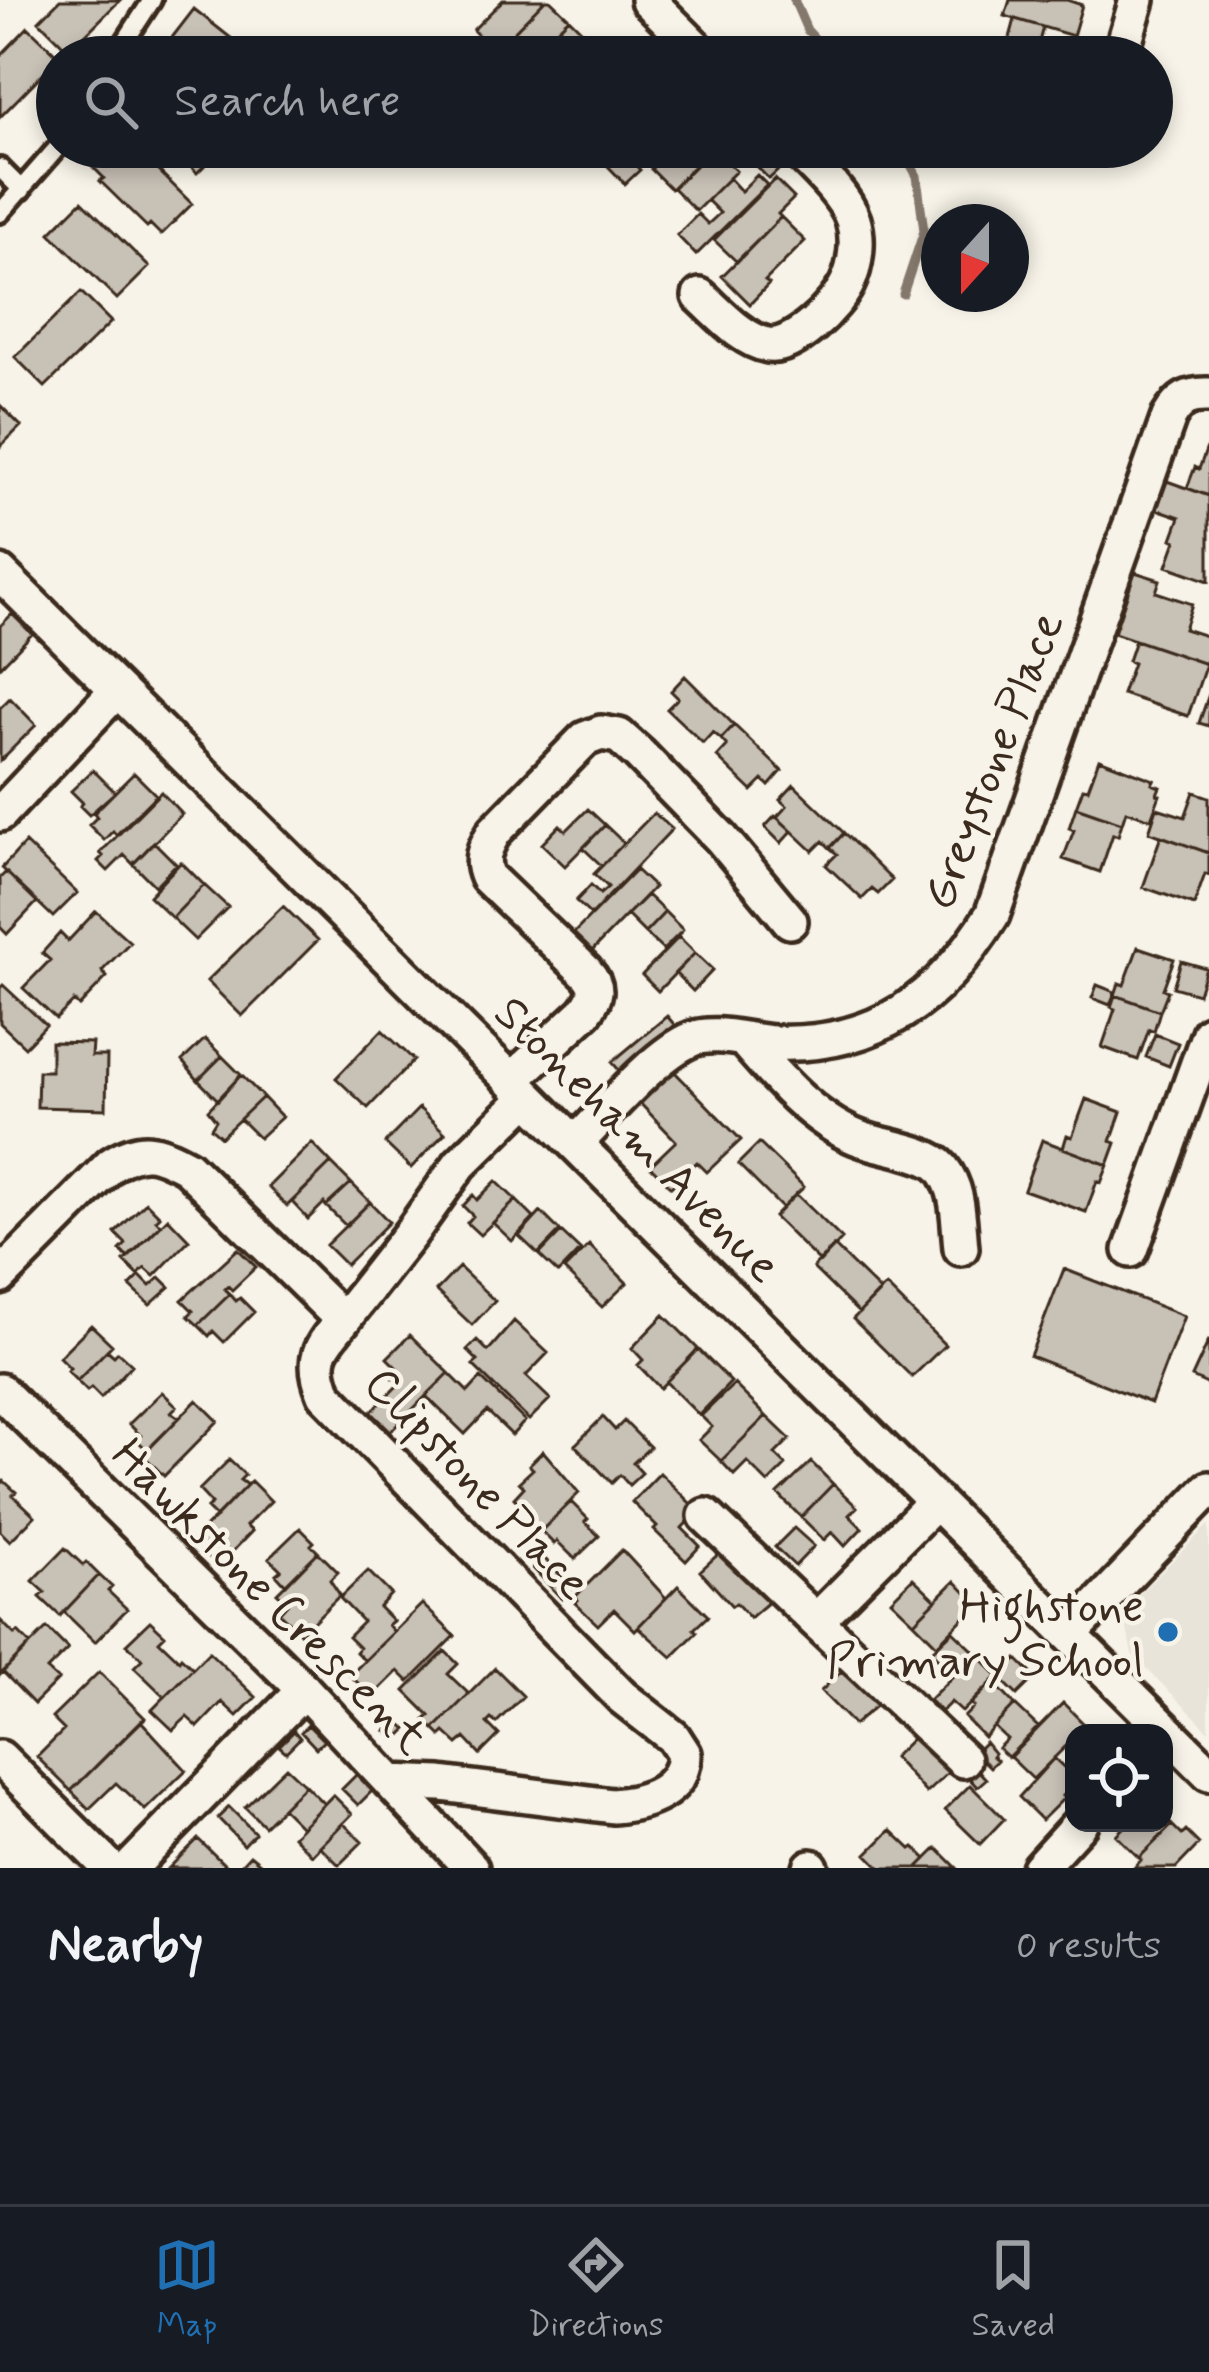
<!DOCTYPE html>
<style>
:root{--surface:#171b24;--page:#242831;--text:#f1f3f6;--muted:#9ea1a6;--line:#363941;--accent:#1f6fb2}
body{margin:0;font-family:Mynerve,sans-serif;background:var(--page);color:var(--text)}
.controls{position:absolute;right:36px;bottom:36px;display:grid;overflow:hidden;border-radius:24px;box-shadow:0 6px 18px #0003}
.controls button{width:108px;height:108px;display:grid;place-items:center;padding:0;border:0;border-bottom:3px solid var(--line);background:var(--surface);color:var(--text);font:60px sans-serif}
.compass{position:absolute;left:921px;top:204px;width:108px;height:108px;border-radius:50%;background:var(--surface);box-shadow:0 6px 18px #0003;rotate:201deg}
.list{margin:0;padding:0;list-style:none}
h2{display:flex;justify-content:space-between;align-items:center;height:156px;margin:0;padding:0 48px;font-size:51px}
h2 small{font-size:39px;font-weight:400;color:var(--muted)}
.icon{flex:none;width:66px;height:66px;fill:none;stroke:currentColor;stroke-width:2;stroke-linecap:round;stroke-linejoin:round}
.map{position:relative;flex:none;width:1209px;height:1868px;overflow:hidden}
.search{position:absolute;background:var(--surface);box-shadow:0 6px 18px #0003;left:36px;right:36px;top:36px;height:132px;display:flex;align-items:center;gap:30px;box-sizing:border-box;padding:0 42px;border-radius:66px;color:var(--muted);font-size:45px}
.sheet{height:336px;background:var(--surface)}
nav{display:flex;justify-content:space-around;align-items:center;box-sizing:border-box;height:168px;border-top:3px solid var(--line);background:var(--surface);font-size:33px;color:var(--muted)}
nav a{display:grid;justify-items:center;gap:6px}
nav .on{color:var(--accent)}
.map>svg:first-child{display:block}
.built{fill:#e9e4d9}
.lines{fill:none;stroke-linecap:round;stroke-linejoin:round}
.stream{stroke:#84786c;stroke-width:9}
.building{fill:#c8c1b6;stroke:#3b2a1e;stroke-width:3}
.service-casing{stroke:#3b2a1e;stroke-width:26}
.minor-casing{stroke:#3b2a1e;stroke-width:42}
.service{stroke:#f7f3e8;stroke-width:16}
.minor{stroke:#f7f3e8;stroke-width:33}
.poi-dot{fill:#1f6fb2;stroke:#f7f3e8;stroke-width:4.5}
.labels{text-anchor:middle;stroke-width:9;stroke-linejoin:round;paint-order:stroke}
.street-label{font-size:48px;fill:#3b2a1e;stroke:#f7f3e8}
.poi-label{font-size:48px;fill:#3b2a1e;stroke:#f7f3e8;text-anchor:end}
</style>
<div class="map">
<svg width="1209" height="1868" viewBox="0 0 1209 1868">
<rect width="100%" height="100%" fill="#f7f3e8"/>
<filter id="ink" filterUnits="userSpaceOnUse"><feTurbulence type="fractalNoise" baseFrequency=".00833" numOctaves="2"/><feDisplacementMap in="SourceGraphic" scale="24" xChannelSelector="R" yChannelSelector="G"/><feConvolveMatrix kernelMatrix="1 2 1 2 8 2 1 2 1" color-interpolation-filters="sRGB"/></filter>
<g filter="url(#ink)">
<path class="built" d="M1209,1524V1731L1132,1654L1123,1610Z"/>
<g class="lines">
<path class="stream" d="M794,0L807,30L832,57
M901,147L917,176L924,231L903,294"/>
</g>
<path class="building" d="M60,0H120L69,51L39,21Z
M503,0H545L494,52L473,30Z
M545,0H550L569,18L530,57H525L507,39Z
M1010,0H1067L1082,5L1073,36L1005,16Z
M194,9L255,57H183L167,44Z
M569,18L595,44L582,57H563L546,40Z
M1015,19L1043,27L1035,57L1007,49Z
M28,27L59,57L0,117V56Z
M636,35L655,55L653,57H629L622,49Z
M114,147H135L192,204L161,235L150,224L147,227L100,181L104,178L93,167Z
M171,147H223L197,173Z
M641,147H666L654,159Z
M666,147H684L698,162L671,189L651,169L657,163L654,159Z
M763,147H768L785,164L769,179L750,160Z
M814,147H842L847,153L831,166Z
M1011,147H1040L1037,157L1011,149Z
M713,148L736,171L696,211L673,188Z
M617,153L628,164L632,161L640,170L625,184L606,164Z
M757,175L767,185L696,255L677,235L698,214L708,224L720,213L707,200L729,178L741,191Z
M775,179L794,198L778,214L781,217L737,262L714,240Z
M82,201L149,267L117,299L50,233Z
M781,217L805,241L765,281L769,284L750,304L722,276Z
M81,292L111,322L45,387L15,357Z
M0,405L21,426L0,447Z
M1209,442V496L1187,488L1195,467L1199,469Z
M1167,481L1209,496V581L1167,566L1176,541L1172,539L1180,517L1157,509Z
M1135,572L1160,580L1156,592L1192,604L1184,629L1209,637L1206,664L1114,633Z
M12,614L32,634L0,667V626Z
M1135,640L1206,664L1188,716L1122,694L1133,663L1128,661Z
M685,676L734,725L721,739L713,732L703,743L667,709L678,698L671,691Z
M1209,694V726L1199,723Z
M10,698L36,725L0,761V708Z
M734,725L782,771L769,786L763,780L752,791L717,757L727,746L721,739Z
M1099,759L1154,780L1152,784L1160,787L1157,794L1160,795L1151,819L1126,811L1122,823L1076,807L1083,788L1088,789Z
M93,770L115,792L89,815L80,806L83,803L71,791Z
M134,773L156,795L116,835L113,831L104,840L89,825L97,817L94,813Z
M794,785L844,833L830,848L823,841L813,851L777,817L787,806L780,800Z
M161,792L182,814L133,864L124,855L108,871L98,861L103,856L100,853Z
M1194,792L1209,797V853L1149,832L1157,808L1185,817Z
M1076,807L1122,823L1118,836L1113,834L1100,872L1063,859L1074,830L1069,828Z
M588,809L605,825L565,866L542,844L560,825L566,831Z
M654,813L672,829L591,915L576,901L591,885L600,894L608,887L594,874Z
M775,816L792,831L781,843L765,827Z
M605,825L624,843L602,866L583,848Z
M844,833L892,880L878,894L872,889L862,899L826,865L837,854L830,848Z
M1161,836L1209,853V875L1205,874L1194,905L1143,887Z
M154,842L176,864L155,886L133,864Z
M25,843L77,893L53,917L2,868Z
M181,862L204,885L172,918L149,896Z
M636,870L654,887L590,953L572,935Z
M6,872L37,902L7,934L0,927V878Z
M204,885L228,907L195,940L172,918Z
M647,895L665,912L645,933L627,915Z
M283,906L318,940L242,1016L207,981Z
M96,911L130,942L102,971L107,977L79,1006L74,1001L56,1019L23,988L50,960L42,953L60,933L68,941Z
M665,912L683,930L663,950L645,933Z
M679,937L695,953L658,991L642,975Z
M1138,947L1174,959L1163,989L1168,991L1160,1011L1115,995L1119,983L1124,985Z
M695,953L713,970L693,991L675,973Z
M1181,961L1206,968L1198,994L1173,987Z
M3,985L46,1025L25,1047L0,1023V988Z
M1097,985L1115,992L1110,1005L1092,998Z
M1115,995L1160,1011L1154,1031L1149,1029L1138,1060L1102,1047L1115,1009L1111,1007Z
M667,1016L678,1029L623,1075L612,1062Z
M382,1030L414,1060L368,1108L336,1078Z
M1155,1034L1178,1043L1169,1066L1146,1057Z
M205,1039L222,1056L198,1080L182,1061Z
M51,1042L92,1043L91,1056H107L106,1109L37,1107L38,1071H51Z
M222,1056L241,1075L218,1100L198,1080Z
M669,1066L741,1140L707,1172L697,1162L671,1187L650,1166L676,1141L636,1099Z
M241,1075L263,1097L221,1137L211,1128L216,1120L208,1110Z
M263,1097L282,1117L259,1138L240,1119Z
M1086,1099L1121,1112L1111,1141L1116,1143L1108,1165L1063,1148L1067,1135L1072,1137Z
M419,1108L445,1133L411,1168L385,1143Z
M1042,1140L1108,1165L1101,1183L1097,1181L1086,1212L1024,1190Z
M312,1143L331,1163L287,1206L268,1187Z
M759,1143L804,1187L782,1208L738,1164Z
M331,1163L351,1183L326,1206L324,1203L308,1219L292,1202Z
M496,1181L516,1200L480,1235L467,1223L473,1216L463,1206L473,1195L477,1200Z
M351,1183L370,1202L346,1226L326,1206Z
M796,1194L842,1239L820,1262L774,1217Z
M516,1200L534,1218L512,1241L493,1223Z
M146,1202L160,1216L156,1220L161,1225L128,1258L120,1250L126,1244L115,1233Z
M370,1202L389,1222L346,1265L326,1245Z
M541,1212L560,1231L538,1254L519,1236Z
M168,1218L189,1240L154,1276L145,1268L138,1275L124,1261Z
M561,1232L580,1250L558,1273L539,1255Z
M589,1245L627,1283L602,1307L564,1270Z
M834,1246L880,1291L859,1313L813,1268Z
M238,1249L256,1267L232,1290L228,1286L225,1289L230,1294L198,1325L188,1316L193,1311L182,1300Z
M459,1267L495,1301L472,1325L436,1291Z
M1064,1269L1184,1316L1151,1403L1030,1356Z
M140,1276L150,1286L160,1277L170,1287L150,1305L130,1286Z
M886,1286L945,1345L912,1377L853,1319Z
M230,1294L236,1301L240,1298L254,1312L224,1342L213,1331L209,1336L198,1325Z
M664,1315L698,1349L660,1388L638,1365L643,1360L632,1348Z
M514,1321L548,1353L526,1376L550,1399L529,1420L473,1365L478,1361L467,1350L477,1340L488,1351Z
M91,1325L112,1345L77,1381L67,1371L70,1368L59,1357Z
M410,1335L449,1373L391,1431L371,1412L399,1384L389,1374L396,1367L387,1358Z
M1209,1340V1385L1192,1377Z
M698,1349L731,1382L699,1415L666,1382Z
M107,1350L114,1356L118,1352L132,1365L101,1398L91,1388L87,1391L77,1381Z
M449,1373L468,1392L481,1378L525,1421L512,1435L487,1411L465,1434L426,1396Z
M734,1384L766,1416L721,1461L699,1440L712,1427L701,1416Z
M162,1392L177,1406L171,1412L179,1418L147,1450L137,1440L141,1436L129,1424Z
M197,1400L218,1421L164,1476L143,1455Z
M766,1416L790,1439L775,1454L786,1465L768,1483L747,1462L734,1475L721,1461Z
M603,1417L615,1430L624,1421L650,1447L633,1463L642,1473L629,1485L620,1475L612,1483L575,1445Z
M543,1451L579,1493L541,1531L530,1520L533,1517L514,1498L524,1487L519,1482L533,1469L529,1465Z
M229,1460L245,1475L240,1480L247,1485L216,1517L207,1508L212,1504L199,1490Z
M811,1462L833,1484L801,1517L778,1494Z
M660,1473L698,1511L682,1528L700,1546L686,1561L654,1530L657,1527L632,1502Z
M4,1481L16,1492L13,1495L35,1516L10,1541L0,1531V1485Z
M251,1481L271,1501L246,1526L252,1531L231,1553L227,1549L214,1562L192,1541Z
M833,1484L857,1507L849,1515L862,1528L845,1546L832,1532L824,1540L801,1517Z
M571,1502L588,1519L585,1522L599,1536L575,1559L557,1541L554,1544L541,1531Z
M300,1528L314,1542L311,1545L318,1552L286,1585L276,1574L281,1570L269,1558Z
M794,1528L814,1546L795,1566L775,1547Z
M65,1548L83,1565L86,1562L99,1575L60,1616L40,1597L45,1592L33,1581Z
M725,1548L770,1601L750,1618L736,1603L732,1606L700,1571Z
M622,1550L666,1598L635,1630L614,1609L598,1625L575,1603L578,1600L575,1597Z
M318,1552L338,1572L330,1580L340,1595L301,1634L279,1613L288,1603L277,1593Z
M544,1558L573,1588L562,1599L533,1568Z
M368,1571L391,1594L379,1607L393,1621L388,1625L394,1632L365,1661L356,1652L359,1648L348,1637L363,1622L340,1598Z
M99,1575L112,1587L108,1591L127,1609L95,1642L64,1612Z
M913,1578L936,1600L914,1622L891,1600Z
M955,1581L977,1604L937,1645L914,1622Z
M678,1586L708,1616L694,1629L697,1632L672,1657L638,1627Z
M422,1604L455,1636L409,1682L398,1671L372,1697L350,1675Z
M0,1620L15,1635L18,1632L30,1644L0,1675Z
M150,1621L165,1635L159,1641L179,1660L181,1657L193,1668L165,1697L134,1667L142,1659L126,1644Z
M47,1628L68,1649L47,1670L58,1680L34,1704L3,1672Z
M953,1631L976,1653L954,1675L931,1652Z
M445,1651L458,1664L448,1674L469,1694L434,1729L425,1720L430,1716L405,1691Z
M209,1652L256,1697L237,1716L222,1702L198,1727L187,1717L173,1730L152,1710Z
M976,1653L998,1676L962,1712L951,1702L941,1712L929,1700Z
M1017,1659L1035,1677L1017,1695L999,1677Z
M846,1667L879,1703L854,1725L821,1691Z
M495,1668L523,1696L496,1723L491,1719L487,1723L499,1735L480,1754L465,1738L458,1744L445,1732L441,1736L434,1729Z
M99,1672L145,1718L71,1791L37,1757L64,1730L52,1718Z
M993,1682L1015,1705L984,1737L964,1717L974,1707L971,1704Z
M1063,1703L1086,1726L1079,1733H1074V1738L1033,1779L1010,1757Z
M1015,1705L1038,1727L1008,1757L998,1748L1007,1739L994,1727Z
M397,1720L407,1729L396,1740L386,1731Z
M141,1721L186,1770L145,1810L116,1783L89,1809L71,1791Z
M308,1725L324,1741L316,1748L301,1732Z
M294,1731L300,1738L286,1752L279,1746Z
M918,1733L952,1769L926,1793L893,1757Z
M985,1742L994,1753L992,1756L997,1760L990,1767L975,1752Z
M1054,1758L1074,1777V1783L1062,1796L1064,1798L1042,1820L1019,1797Z
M286,1767L305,1785L264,1826L245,1807Z
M363,1768L379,1784L358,1805L342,1789Z
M977,1769L986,1779L977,1787L968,1777Z
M305,1785L324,1804L301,1827L282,1808Z
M970,1785L1004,1819L980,1844L945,1810Z
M333,1795L352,1814L312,1855L293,1836Z
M229,1807L255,1833L244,1845L218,1818Z
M1164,1817L1172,1825L1139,1858L1116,1835L1128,1823H1164Z
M343,1823L362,1842L339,1865L320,1846Z
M1172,1825L1182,1835L1186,1831L1199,1844L1176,1868H1134L1141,1860L1139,1858Z
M891,1830L911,1849L914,1847L926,1859L917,1868H881L867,1854Z
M198,1839L228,1868H169Z
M937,1848L957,1868H917Z
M250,1855L260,1863L255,1868H238Z"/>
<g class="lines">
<defs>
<path id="service" d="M115,57L152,0
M0,168L22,190
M0,213L58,147"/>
<path id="minor" d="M648,0L705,57
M1120,57L1137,0
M700,296C719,313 742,340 768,345C794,349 836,306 847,284C856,266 859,239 853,220C845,195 813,166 794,147
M0,573L1209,1773
M0,814L117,690
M745,1041C776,1077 812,1119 856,1137C880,1147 928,1151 942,1168C960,1190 958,1221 961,1248
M512,1080L585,1012C596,997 600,987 586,972L487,877C479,859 485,847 495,831L585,739L601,733L619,736L639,754L721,838L790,921
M576,1143C605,1114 656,1053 692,1039C717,1030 749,1042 775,1043C876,1047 940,999 992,915L1169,417C1179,400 1188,394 1209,395
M1131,1250L1209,1033
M0,1277L111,1165C141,1145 156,1150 187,1167L343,1320L411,1233L460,1164L528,1097
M343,1320C320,1347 310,1359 325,1394L622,1697L673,1737L684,1754C683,1792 646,1803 613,1806L441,1784L390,1782
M0,1391L304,1690L471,1868
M936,1501L816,1621L963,1760
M706,1516L816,1621
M1070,1634L1209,1489
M0,1758L110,1868
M811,1867V1868
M130,1868L304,1690
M1039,1868L1080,1823"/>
</defs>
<use href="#service" class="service-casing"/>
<use href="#minor" class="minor-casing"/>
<use href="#service" class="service"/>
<use href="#minor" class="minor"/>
</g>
</g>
<circle class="poi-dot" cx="1168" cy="1632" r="12"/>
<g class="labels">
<g class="street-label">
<text transform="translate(991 760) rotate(-69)" y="17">Greystone Place</text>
<text transform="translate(639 1138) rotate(45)" y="17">Stoneham Avenue</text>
<text transform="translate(479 1482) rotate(46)" y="17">Clipstone Place</text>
<text transform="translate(271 1595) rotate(45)" y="17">Hawkstone Crescent</text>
</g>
<g class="poi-label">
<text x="1144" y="1621">Highstone<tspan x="1144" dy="55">Primary School</tspan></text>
</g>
</g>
</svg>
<div class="controls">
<button><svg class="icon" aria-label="locate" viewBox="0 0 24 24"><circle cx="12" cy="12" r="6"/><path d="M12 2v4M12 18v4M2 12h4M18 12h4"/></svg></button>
</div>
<svg class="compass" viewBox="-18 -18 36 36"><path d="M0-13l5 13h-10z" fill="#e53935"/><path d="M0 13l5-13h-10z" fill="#9ea1a6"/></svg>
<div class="search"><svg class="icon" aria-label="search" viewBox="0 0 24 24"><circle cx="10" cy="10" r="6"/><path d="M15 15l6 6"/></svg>Search here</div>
</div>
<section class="sheet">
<h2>Nearby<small>0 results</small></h2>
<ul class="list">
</ul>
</section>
<nav>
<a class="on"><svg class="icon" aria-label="map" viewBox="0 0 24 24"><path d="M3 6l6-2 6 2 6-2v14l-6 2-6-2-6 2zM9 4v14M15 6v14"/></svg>Map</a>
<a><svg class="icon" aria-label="directions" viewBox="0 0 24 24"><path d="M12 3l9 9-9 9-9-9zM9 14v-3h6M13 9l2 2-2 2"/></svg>Directions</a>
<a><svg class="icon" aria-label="saved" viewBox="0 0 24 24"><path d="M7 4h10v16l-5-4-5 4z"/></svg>Saved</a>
</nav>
